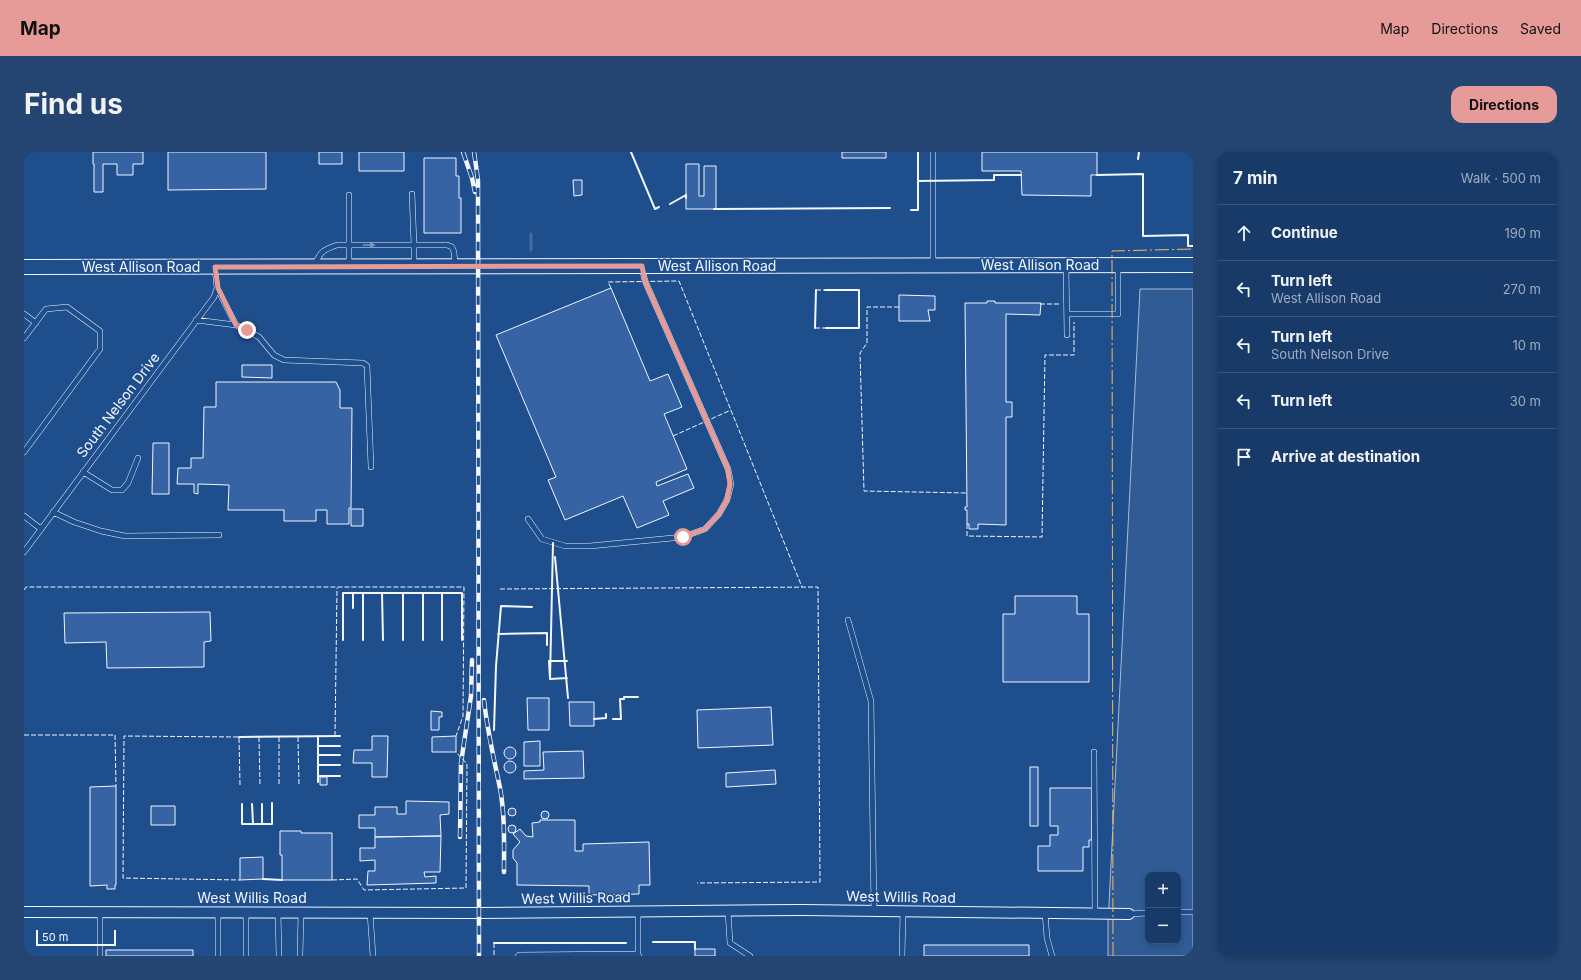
<!DOCTYPE html>
<meta charset="utf-8">
<style>
:root{--surface:#173a69;--page:#244571;--text:#f1f3f6;--muted:#9eadc0;--line:#36547d;--accent:#e69b98}
body{margin:0;font-family:Inter,sans-serif;background:var(--page);color:var(--text)}
.controls{position:absolute;right:12px;bottom:12px;display:grid;overflow:hidden;border-radius:8px;box-shadow:0 2px 6px #0003}
.controls button{width:36px;height:36px;display:grid;place-items:center;padding:0;border:0;border-bottom:1px solid var(--line);background:var(--surface);color:var(--text);font:20px sans-serif}
.scale{position:absolute;left:12px;bottom:10px;width:80px;box-sizing:border-box;padding-left:4px;border:2px solid #f2f6ff;border-top:0;font-size:11px;line-height:14px;white-space:nowrap;color:#f2f6ff;-webkit-text-stroke:3px #1f4e8c;paint-order:stroke}
.stop{position:absolute;width:12px;height:12px;margin:-9px;border:3px solid #e69b98;border-radius:50%;background:#fff}
.stop.end{background:#e69b98;border-color:#fff;box-shadow:0 1px 4px #0008}
.list{margin:0;padding:0;list-style:none}
h2{display:flex;justify-content:space-between;align-items:center;height:52px;margin:0;padding:0 16px;font-size:17px}
h2 small{font-size:13px;font-weight:400;color:var(--muted)}
.list li{display:grid;grid-template-columns:26px 1fr auto;gap:12px;align-items:center;box-sizing:border-box;height:56px;padding:0 16px;border-top:1px solid var(--line)}
.list b{display:block;font-size:15px;white-space:nowrap}
.list p{margin:0;font-size:13px;white-space:nowrap;color:var(--muted)}
.list em{font-size:13px;font-style:normal;color:var(--muted)}
.icon{flex:none;width:22px;height:22px;fill:none;stroke:currentColor;stroke-width:2;stroke-linecap:round;stroke-linejoin:round}
.map{position:relative;flex:none;width:1169px;height:804px;overflow:hidden;border-radius:12px}
header{display:flex;align-items:center;gap:24px;box-sizing:border-box;height:56px;padding:0 20px;background:var(--accent);color:#111}
header strong{font-size:19px}
nav{display:flex;gap:22px;margin-inline-start:auto;font-size:14px}
.intro{display:flex;align-items:center;justify-content:space-between;box-sizing:border-box;height:96px;padding:0 24px}
h1{margin:0;font-size:28px}
.button{padding:10px 18px;border-radius:12px;background:var(--accent);color:#111;font-size:14px;font-weight:700}
main{display:flex;gap:24px;padding:0 24px}
aside{flex:1;background:var(--surface);border-radius:12px;box-shadow:0 2px 6px #0003}
.map>svg:first-child{display:block}
.built{fill:#305b95;stroke:#a8bbd7;fill-rule:evenodd}
.lines{fill:none;stroke-linecap:round;stroke-linejoin:round}
.stream{stroke:#446ba0;stroke-width:3}
.building{fill:#3563a3;stroke:#f2f6ff}
.lane-casing{stroke:#f2f6ff;stroke-width:6}
.street-casing{stroke:#f2f6ff;stroke-width:12}
.secondary-casing{stroke:#f2f6ff;stroke-width:16}
.lane{stroke:#1f4e8c;stroke-width:5}
.street{stroke:#1f4e8c;stroke-width:10}
.secondary{stroke:#1f4e8c;stroke-width:14}
.rail-casing{stroke:#f2f6ff;stroke-width:4.5}
.rail{stroke:#1f4e8c;stroke-width:3;stroke-dasharray:9;stroke-linecap:butt}
.fence{stroke:#f2f6ff;stroke-width:1;stroke-dasharray:5 2;stroke-linecap:butt}
.wall{stroke:#f2f6ff;stroke-width:2}
.power{stroke:#ffb74d;stroke-width:1;stroke-dasharray:14 3 2 3;stroke-linecap:butt}
.oneway{fill:#7e9ac0}
.route{stroke:#e69b98;stroke-width:5}
.labels{text-anchor:middle;stroke-width:3;stroke-linejoin:round;paint-order:stroke}
.street-label{font-size:14px;fill:#f2f6ff;stroke:#1f4e8c}
</style>
<header>
<strong>Map</strong>
<nav><a>Map</a><a>Directions</a><a>Saved</a></nav>
</header>
<div class="intro"><h1>Find us</h1><a class="button">Directions</a></div>
<main>
<div class="map">
<svg width="1169" height="804" viewBox="0 0 1169 804">
<rect width="100%" height="100%" fill="#1f4e8c"/>
<path class="built" d="M1116,137H1169V804H1084V772ZM1124,723H1154V789H1124Z"/>
<g class="lines">
<path class="stream" d="M507,82V98"/>
</g>
<path class="building" d="M69,0H119V12H109V23H93V12H79V40H70V12H69Z
M144,0H242V37L144,38Z
M295,0H318V12H295Z
M335,0H380V19H335Z
M818,0H862V6H818Z
M958,0H1073V23H1067V44L998,43L997,19H958Z
M400,6H432V24H435V46H437V81H400Z
M662,12H675V44H680V14H692V57H662Z
M549,28H558V43L550,44Z
M587,136L626,229L644,222L658,255L640,262L663,317L632,330L633,334L664,322L670,336L639,349L645,363L613,376L599,344L541,368L524,328L532,325L472,183Z
M875,143L911,144V158H904L906,169H875Z
M963,149H971V151H1017L1016,163L982,162V250H988V265H982V373L954,372V377H945V372H943V358H941V355H943L941,151H963Z
M218,213H248V226L218,225Z
M192,230H312L316,238V256H328L327,356H325V372H303V358H292V369H260V358H204L205,333L174,332V342L170,341V332H153L154,316H167V306H179L180,255H192Z
M129,291H145V342H128Z
M327,357H339V374H327Z
M991,444H1053V462H1065V530H979V462H991Z
M186,460L187,489L180,490V515L83,516L82,490L41,491L40,461Z
M503,546H525V578H504Z
M545,550H570V574H546Z
M747,555L749,593L674,596L673,558Z
M407,559L418,560V565H415V578H407Z
M348,584H364L363,625H348V611H329L330,598H348Z
M432,584V600H408V585Z
M516,589V614H500V590Z
M480 601a6 6 0 1 1 12 0a6 6 0 1 1-12 0Z
M559,599L560,626L500,627V619L520,618L519,600Z
M480 615a6 6 0 1 1 12 0a6 6 0 1 1-12 0Z
M1006,615H1014V674H1006Z
M751,618L752,632L702,635V621Z
M296,625H303V633H296Z
M92,634V733H91V737H83V733L66,734V635Z
M1026,636H1068V688H1065V695H1059V719H1014V694H1026V683H1034V674H1026Z
M382,649L425,650V662L416,663L417,684L351,685V676H335V663H351V655H373V662H382Z
M127,654H151V673H127Z
M484 660a4 4 0 1 1 8 0a4 4 0 1 1-8 0Z
M517 663a4 4 0 1 1 8 0a4 4 0 1 1-8 0Z
M516,668H551V699H559V692L625,690L626,733H615V742L565,743V734L493,733V711L489,706V698L496,690L489,682L496,677L502,684L509,685L508,671L516,670Z
M484 677a4 4 0 1 1 8 0a4 4 0 1 1-8 0Z
M256,679H277V681H308V728H258V703H256Z
M417,684L416,720H400L401,725L412,724V731L343,733L344,719H351V708L336,709V696H351V685Z
M239,705V727L216,728V706Z
M900,793H1005V804H900Z
M671,797H691V804H671Z
M82,798H169V804H82Z"/>
<g class="lines">
<defs>
<path id="lane" d="M325,43V114
M291,112C297,99 299,98 313,93H390L388,42
M909,112V0
M390,114V93H423L428,95L430,100L431,113
M1042,114L1043,183
M0,162L12,171
M1043,162H1094V114
M172,168L212,173L193,136
M212,173L235,185L250,203L260,208L339,211L343,214L347,315
M0,186L22,157L43,155L76,179V197L0,300
M59,320L88,338H98L104,331L114,306
M29,360L50,370L77,379L101,384L195,383
M0,364L17,377
M504,367L518,387L541,394H566L659,385L681,377L695,362L703,348L707,332L704,317L621,129L618,115
M0,400L190,145L193,136L191,117
M824,468L847,549L850,759
M1070,600L1071,762
M614,759V802L615,804
M704,759L706,791L726,804
M254,760L255,804
M1154,760H1169
M346,761L349,804
M1021,761L1023,786L1028,804
M1105,762L1124,761
M76,804V760
M194,804V760
M222,804V760
M276,804L277,760
M494,804L495,803L614,802
M878,804L879,759"/>
<path id="street" d="M0,760L455,761L778,758L1105,762"/>
<path id="secondary" d="M0,115L1169,113"/>
</defs>
<use href="#lane" class="lane-casing"/>
<use href="#street" class="street-casing"/>
<use href="#secondary" class="secondary-casing"/>
<use href="#lane" class="lane"/>
<use href="#street" class="street"/>
<use href="#secondary" class="secondary"/>
<defs>
<path id="rail" d="M439,0L448,26L451,40
M450,0L454,28L455,804
M460,548C463,578 470,607 476,636C481,663 480,692 480,720
M436,685L437,611L447,544L448,508"/>
</defs>
<use href="#rail" class="rail-casing"/>
<use href="#rail" class="rail"/>
<path class="fence" d="M587,136L584,130L655,129L778,435
M792,138H801
M1016,152H1037
M875,155H843V191L836,201L840,339L943,341
M791,176H802
M649,284L707,258
M943,372V384L1018,385L1021,203H1050V170
M476,437L794,435L796,730L673,731
M0,438L2,435H440L439,564L432,584
M0,583H91L92,634
M311,584L313,436
M235,585L236,633
M255,585V633
M274,585L275,633
M216,633L215,585L100,584L99,726L216,728
M308,728L333,727L340,738L442,736L443,612L432,600
M470,791V804"/>
<path class="wall" d="M607,0L631,57L635,55
M1114,7L1115,0
M1073,23L1119,22V84L1164,83V94H1169
M894,29L970,28V23H997
M646,52L662,43V46
M690,57L866,56
M887,58H894V0
M801,138H835V176H802
M791,176L792,138
M529,391L526,527L525,509H543
M531,405L544,546
M339,441V488
M358,441L359,488
M379,441V488
M399,441V488
M418,441V488
M329,456V441
M474,482L523,481V493
M319,488V441H438V488
M526,527L543,526
M570,567L582,566V562
M589,567H597L596,547H600V545H614
M470,578L472,514L477,454L508,455
M294,584V630
M215,585L316,584
M294,594H316
M294,603H316
M294,613H316
M294,624H316
M218,652V672H248V651
M228,652L229,672
M238,652V672
M239,727L258,728
M629,790H671V797
M470,791H602"/>
<path class="power" d="M1089,804L1088,99L1169,97"/>
</g>
<defs><path id="oneway-solid" d="M-6-.8H1V-3.2L6.5 0L1 3.2V.8H-6Z"/></defs>
<use class="oneway" href="#oneway-solid" transform="translate(345 93)"/>
<g class="lines">
<path class="route" d="M223,178L212,173L194,136L191,115L618,114L621,129L704,317L706,332L703,348L695,362L681,377L659,385"/>
</g>
<g class="labels">
<g class="street-label">
<text x="1016" y="118">West Allison Road</text>
<text x="693" y="119">West Allison Road</text>
<text x="117" y="120">West Allison Road</text>
<text transform="translate(94 253) rotate(-53)" y="5">South Nelson Drive</text>
<text transform="translate(877 745) rotate(1)" y="5">West Willis Road</text>
<text x="228" y="751">West Willis Road</text>
<text transform="translate(552 746) rotate(-1)" y="5">West Willis Road</text>
</g>
</g>
</svg>
<div class="controls">
<button>+</button>
<button>−</button>
</div>
<div class="scale">50 m</div>
<div class="stop" style="left:659px;top:385px"></div>
<div class="stop end" style="left:223px;top:178px"></div>
</div>
<aside>
<h2>7 min<small>Walk · 500 m</small></h2>
<ul class="list">
<li><svg class="icon" aria-label="ahead" viewBox="0 0 24 24"><path d="M12 20V5M6 11l6-6 6 6"/></svg><div><b>Continue</b></div><em>190 m</em></li>
<li><svg class="icon" aria-label="left" viewBox="0 0 24 24"><path d="M17 20v-9H6M10 6l-5 5 5 5"/></svg><div><b>Turn left</b><p>West Allison Road</p></div><em>270 m</em></li>
<li><svg class="icon" aria-label="left" viewBox="0 0 24 24"><path d="M17 20v-9H6M10 6l-5 5 5 5"/></svg><div><b>Turn left</b><p>South Nelson Drive</p></div><em>10 m</em></li>
<li><svg class="icon" aria-label="left" viewBox="0 0 24 24"><path d="M17 20v-9H6M10 6l-5 5 5 5"/></svg><div><b>Turn left</b></div><em>30 m</em></li>
<li><svg class="icon" aria-label="arrive" viewBox="0 0 24 24"><path d="M6 21V4h12l-3 4 3 4H6"/></svg><div><b>Arrive at destination</b></div></li>
</ul>
</aside>
</main>
